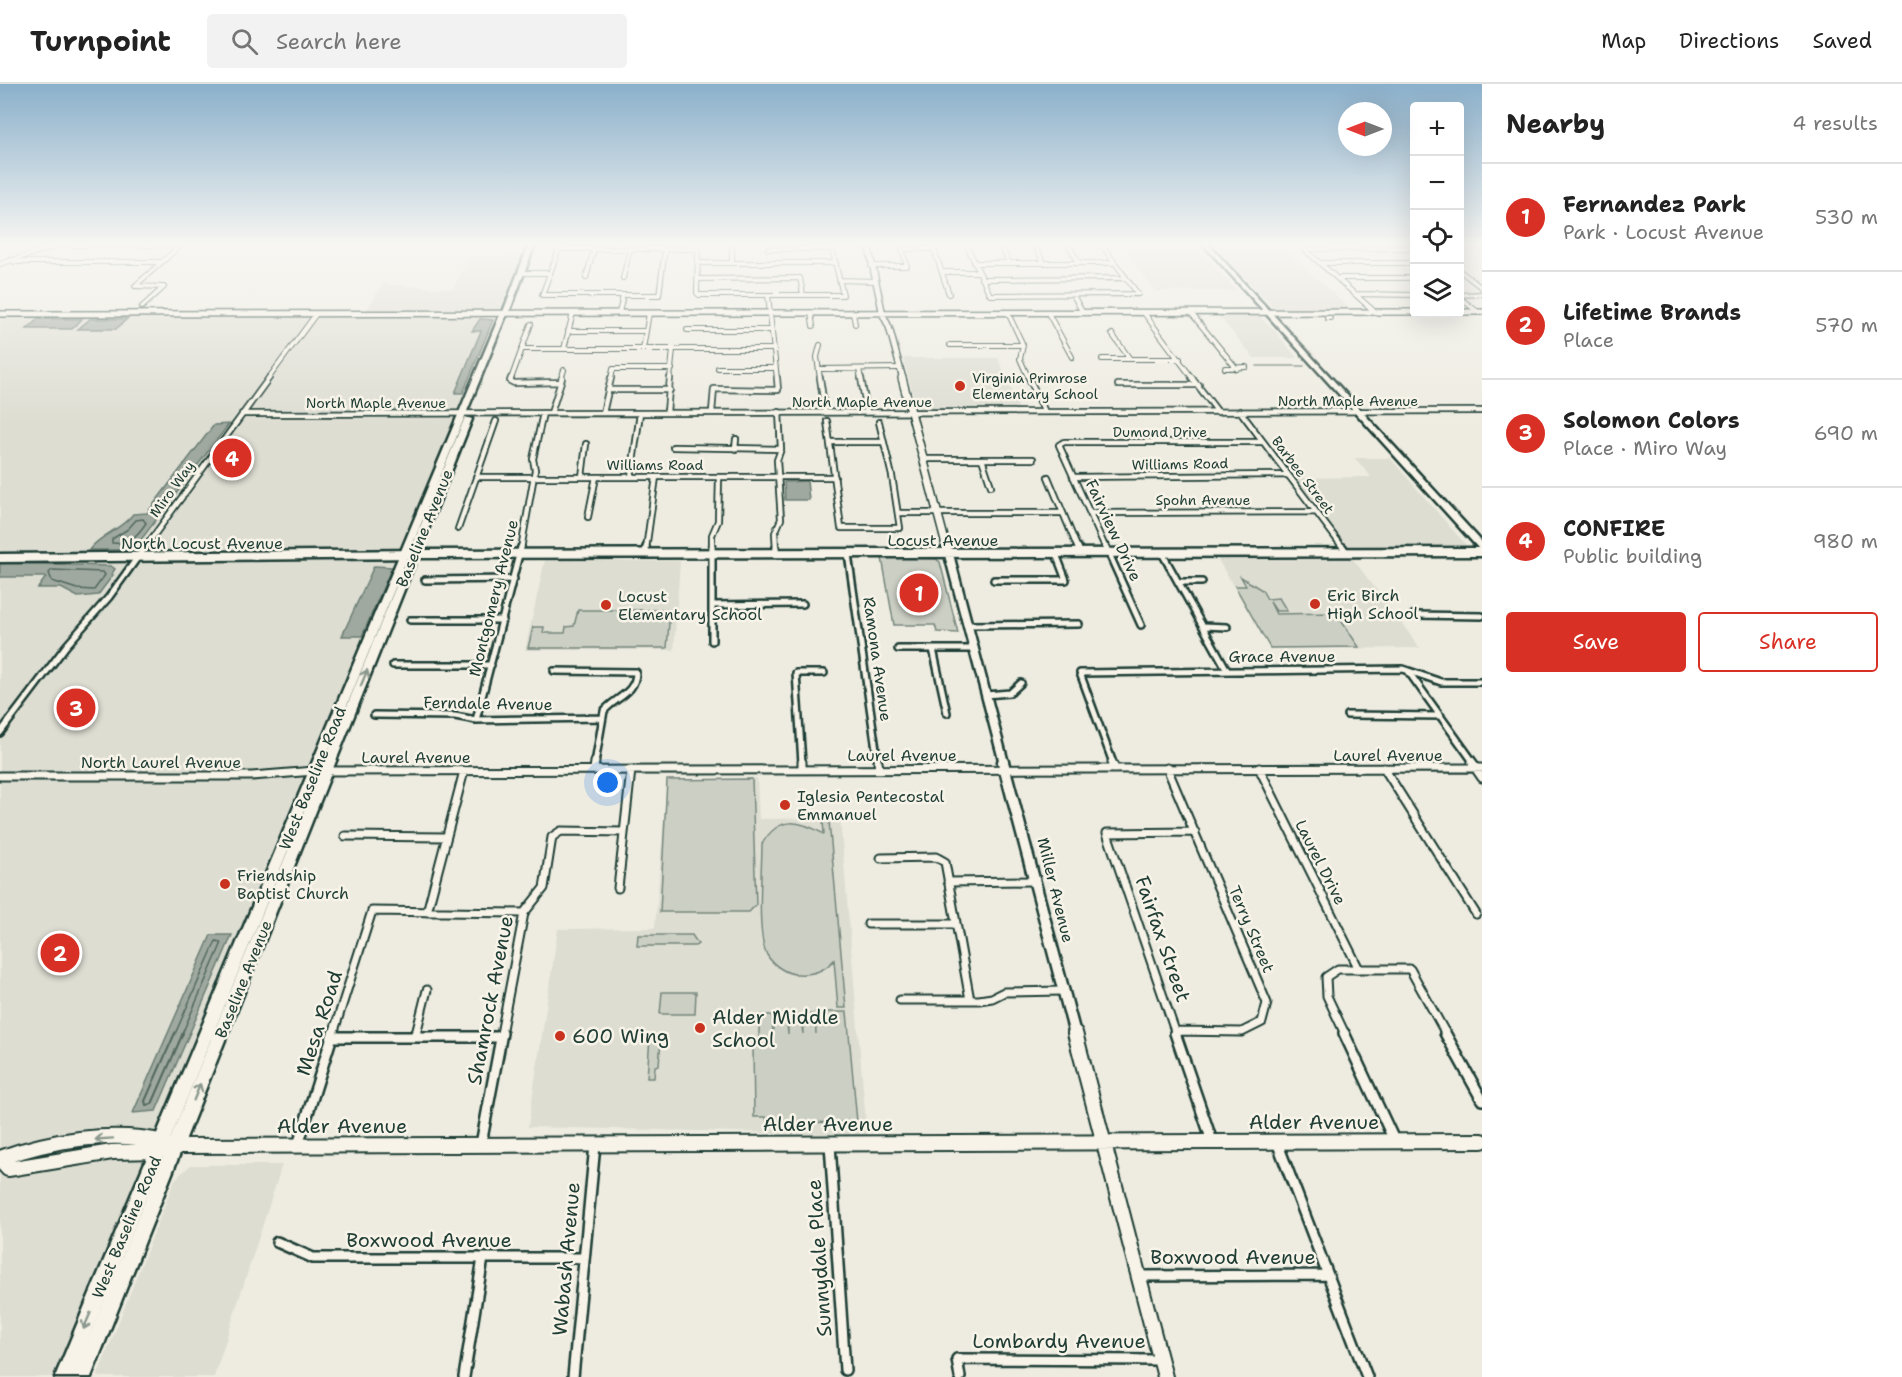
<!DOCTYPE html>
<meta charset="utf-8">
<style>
:root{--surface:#fff;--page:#f2f2f2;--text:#222;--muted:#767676;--line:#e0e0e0;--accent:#d93025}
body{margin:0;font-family:"Shantell Sans",sans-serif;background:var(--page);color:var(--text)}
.controls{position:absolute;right:18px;top:18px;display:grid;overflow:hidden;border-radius:6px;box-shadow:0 6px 24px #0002}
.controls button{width:54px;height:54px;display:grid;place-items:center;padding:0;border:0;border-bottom:2px solid var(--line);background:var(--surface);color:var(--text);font:30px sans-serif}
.compass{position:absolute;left:1338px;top:18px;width:54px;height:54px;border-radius:50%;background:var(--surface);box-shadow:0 6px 24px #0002;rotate:270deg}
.you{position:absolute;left:608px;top:699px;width:21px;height:21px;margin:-15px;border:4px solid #fff;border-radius:50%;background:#1a73e8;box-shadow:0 0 0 9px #1a73e833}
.badge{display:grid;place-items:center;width:39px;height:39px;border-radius:50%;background:var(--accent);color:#fff;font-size:20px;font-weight:700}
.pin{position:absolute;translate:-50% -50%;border:3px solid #fff;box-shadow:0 2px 6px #0006}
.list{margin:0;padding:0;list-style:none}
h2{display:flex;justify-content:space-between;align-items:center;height:78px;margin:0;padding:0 24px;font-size:26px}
h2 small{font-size:20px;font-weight:400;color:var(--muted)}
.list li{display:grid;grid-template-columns:39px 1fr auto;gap:18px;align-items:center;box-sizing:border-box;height:108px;padding:0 24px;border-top:2px solid var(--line)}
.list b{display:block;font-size:22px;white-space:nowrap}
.list p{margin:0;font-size:20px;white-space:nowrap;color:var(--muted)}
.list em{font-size:20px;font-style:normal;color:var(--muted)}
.actions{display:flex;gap:12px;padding:18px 24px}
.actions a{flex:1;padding:14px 0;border:2px solid var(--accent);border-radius:6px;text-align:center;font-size:21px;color:var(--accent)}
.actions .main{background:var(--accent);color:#fff}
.icon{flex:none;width:33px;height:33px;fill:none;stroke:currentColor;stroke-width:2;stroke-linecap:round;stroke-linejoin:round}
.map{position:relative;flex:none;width:1482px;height:1293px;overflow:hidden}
header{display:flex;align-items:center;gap:36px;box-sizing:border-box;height:84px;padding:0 30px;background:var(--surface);border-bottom:2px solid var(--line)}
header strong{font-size:28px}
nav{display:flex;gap:33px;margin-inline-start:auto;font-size:21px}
.search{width:420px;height:54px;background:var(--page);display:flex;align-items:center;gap:15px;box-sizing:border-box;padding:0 21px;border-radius:6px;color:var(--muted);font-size:22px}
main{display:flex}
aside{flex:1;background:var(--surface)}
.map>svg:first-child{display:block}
.built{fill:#ddddd2}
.green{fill:#cccfc4;stroke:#76867c;stroke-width:1.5}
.water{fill:#9fa99f;stroke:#6c7e74;stroke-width:1.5}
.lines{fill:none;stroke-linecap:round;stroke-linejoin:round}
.shore-far1{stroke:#52685f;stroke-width:1.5}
.shore{stroke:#52685f;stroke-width:2}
.stream{stroke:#6c7e74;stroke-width:1.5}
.street-far4-casing{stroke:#1f3d34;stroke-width:6}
.street-far3-casing{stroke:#1f3d34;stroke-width:8}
.street-far2-casing{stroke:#1f3d34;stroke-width:10}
.street-far1-casing{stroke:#1f3d34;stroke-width:11}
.street-casing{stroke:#1f3d34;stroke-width:14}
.secondary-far4-casing{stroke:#1f3d34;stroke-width:8}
.secondary-far3-casing{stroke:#1f3d34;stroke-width:10}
.secondary-far2-casing{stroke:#1f3d34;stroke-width:13}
.secondary-far1-casing{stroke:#1f3d34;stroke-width:15}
.secondary-casing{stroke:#1f3d34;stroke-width:18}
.primary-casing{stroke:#1f3d34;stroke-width:5}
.street-far4{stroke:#f7f3e8;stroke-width:4}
.street-far3{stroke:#f7f3e8;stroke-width:4.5}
.street-far2{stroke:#f7f3e8;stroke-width:5}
.street-far1{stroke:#f7f3e8;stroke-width:7}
.street{stroke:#f7f3e8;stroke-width:9}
.secondary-far4{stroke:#f7f3e8;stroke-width:5}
.secondary-far3{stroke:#f7f3e8;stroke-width:7}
.secondary-far2{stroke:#f7f3e8;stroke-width:8}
.secondary-far1{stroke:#f7f3e8;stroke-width:10}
.secondary{stroke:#f7f3e8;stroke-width:14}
.primary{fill:#f7f3e8;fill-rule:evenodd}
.oneway{stroke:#8b988e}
.poi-dot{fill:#c8321e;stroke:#f7f3e8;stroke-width:2}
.labels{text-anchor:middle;stroke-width:5;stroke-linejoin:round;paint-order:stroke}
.far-poi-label{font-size:14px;fill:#1f3d34;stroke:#f7f3e8;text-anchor:start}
.far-street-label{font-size:14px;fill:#1f3d34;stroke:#f7f3e8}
.street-label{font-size:16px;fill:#1f3d34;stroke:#f7f3e8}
.poi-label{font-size:16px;fill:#1f3d34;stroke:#f7f3e8;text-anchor:start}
.near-street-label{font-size:20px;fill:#1f3d34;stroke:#f7f3e8}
.near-poi-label{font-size:20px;fill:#1f3d34;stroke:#f7f3e8;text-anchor:start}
</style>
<header>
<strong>Turnpoint</strong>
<div class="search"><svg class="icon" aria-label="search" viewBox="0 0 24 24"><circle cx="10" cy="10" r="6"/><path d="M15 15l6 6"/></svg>Search here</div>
<nav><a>Map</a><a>Directions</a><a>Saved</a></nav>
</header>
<main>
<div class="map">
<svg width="1482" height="1293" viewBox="0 0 1482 1293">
<rect width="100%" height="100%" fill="#eeece1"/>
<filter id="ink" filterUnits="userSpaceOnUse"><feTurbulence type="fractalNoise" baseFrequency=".0167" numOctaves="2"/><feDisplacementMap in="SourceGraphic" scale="12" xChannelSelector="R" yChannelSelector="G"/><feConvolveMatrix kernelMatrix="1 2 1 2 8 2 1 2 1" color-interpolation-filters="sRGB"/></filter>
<g filter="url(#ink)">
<path class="built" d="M1120,160H1194L1237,207H1155Z
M1212,160H1279L1350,225H1274Z
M522,172L59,1293H0V234L362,233L383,200L453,205L469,173Z
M1257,230L1276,248L1297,274H1254L1218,231Z
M903,274H998L1019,325H917Z
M1355,374H1390L1466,461L1347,463L1295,394L1371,393Z
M1217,474L1353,475L1420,564L1270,565Z
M545,476L680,477L674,566H525Z
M757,694L759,735L840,734L867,1051L528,1043L558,845L655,844L667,696Z
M191,1081H282L214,1293H97L175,1095Z"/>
<path class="green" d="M882,474L936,475L940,478L958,549L937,548L935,541H894Z
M1241,493L1262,506L1267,515L1279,514L1287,527H1276L1270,518L1276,530L1336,529L1359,563L1270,564L1235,502H1246Z
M578,526H670L667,564H528L533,543H544L543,549H565L566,543L574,542Z
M752,695L756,821L749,828H660L667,696Z
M823,737H829L846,924H838L834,876C824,887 813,891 797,890C786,890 773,881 767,871C756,850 762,786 762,760C779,731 799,736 824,750Z
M638,851H692L698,860L695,862H637Z
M662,908H696L695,930H660Z
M815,928H847L857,1038L767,1039L766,1033H754L753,963H759V931H772L773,950V931H786L788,950V931L800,930L803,950L802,931L815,930L816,950Z
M650,953H660L661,956L659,981L655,982L654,994H647Z"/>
<path class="water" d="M38,235H82L72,245H27Z
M90,235H127L116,245H78Z
M480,235L493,236L463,309H455L481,247H472Z
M229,340L137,461L125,466H89C101,450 121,446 133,430L147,429L214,341Z
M807,397L809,416H785L784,398Z
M0,479L111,482L115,485L111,491H113L98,511L78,513L61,504H38L46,493H0Z
M374,482L392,483L362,552H342Z
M211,851H232L156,1027L133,1029Z"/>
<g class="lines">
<path class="shore-far1" d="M143,435L146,439C137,452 129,461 112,459V455L128,445L136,436Z
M52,486L103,488L105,491L94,506L77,505L52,497L49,489Z
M175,950L216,857L220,858L221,861L182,950"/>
<path class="shore" d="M175,949L145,1017L146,1021L152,1020L183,949"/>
<path class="stream" d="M1257,282H1304"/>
<defs>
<path id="street-far4" d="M732,160V179
M966,160L990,211L1138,210
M1000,160L1009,179
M1034,160L1044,179
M1068,160L1079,179
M1101,160L1138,210
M57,161H180
M559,165H665L659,211H542Z
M665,165H698L697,209L699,211H843L832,165H768
M1304,165L1414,164
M1304,165L1375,228
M11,176L15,178H162
M699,179H836
M974,179H1114
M1321,179H1414
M0,180L60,161
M871,182H907L902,165H934L949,210
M1460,187L1482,204
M944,188H978
M522,189H549
M586,194L594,165
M623,194L630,165
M1337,194H1414
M698,195L800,194L803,211
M981,195L1125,194
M839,196L874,197
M135,202L181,161
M135,202L164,203L142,223
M1355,210L1414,211
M768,211L777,295
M1073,211L1083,229
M1460,211L1482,210
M1460,214L1478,228
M619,229L623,211
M811,229L813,242
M853,229L855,240
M1008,229L1023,261L1020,275L1029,295
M1048,229L1072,273
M1144,229L1193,295
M1191,229L1237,285
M1327,234H1330
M687,246H772
M568,247H646
M1112,250L1130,275
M820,261L817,273L820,295
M950,261H1023
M522,265H773
M564,265L573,229
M643,265L649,229
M1102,275H1180
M718,284H774
M1225,284L1246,283
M819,285L900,284
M859,285L861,295
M268,295L316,230
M511,295L531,240
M561,295L564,286
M611,295L613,285H672
M670,295L673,265"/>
<path id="street-far3" d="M511,294L510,297L514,299L560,298
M820,294L825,328
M861,294L867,328
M1029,294L1045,328
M1192,294L1218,328
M1118,301H1199
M608,306H670
M1240,327L1344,465
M667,328L670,294
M712,328L714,305L778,306L777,294
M551,329L562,294
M603,329L611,294
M242,330L1482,327
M827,337L841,444H900L892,392L879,338
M830,358H883
M673,363L781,365
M735,365L736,355
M924,375H1033
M982,375L991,402
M476,393H835
M582,393L586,360
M631,393L640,329
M1048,393L1078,465
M1073,393L1288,391
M898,429H1063
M1090,429L1316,428
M588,433L596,393
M458,445L496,337
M144,465L269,294
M521,465L535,386L533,375L543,329
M646,465L656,393
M712,465V451L718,437L719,393
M776,465L775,449L781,435L777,376L781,365L779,328
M1106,465L1059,361L1064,358H1263"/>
<path id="street-far2" d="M712,463V557
M776,463V470
M1078,463L1080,469
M1106,463L1141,541
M1343,463L1347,469
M1162,469L1227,586
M645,470L646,463
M848,470L878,679
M425,496L514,495
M994,496H1066L1056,470
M1178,498H1202
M713,521L803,520
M1413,531L1482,532
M410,536H503
M968,541L1079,540
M1204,542L1227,543
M898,565H974
M933,565L947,629
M393,581H491
M554,587L636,588C636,609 616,613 604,627L595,679
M1408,587L1474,679
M986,611L1010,609L1021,599
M374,631L455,632L476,636L601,634
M1347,631L1441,632
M476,636L521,463
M0,649L66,562L109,513L145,463
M802,679L796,589H824
M1113,679L1080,589L1403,585L1441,598H1482"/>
<path id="street-far1" d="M802,678V685
M878,678L879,685
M1112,678L1115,685
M1472,678L1477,684
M1167,684L1267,919L1262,938L1242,948L1176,947
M1259,684L1359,885
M1384,684L1476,830
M1475,684L1482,694
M594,686L595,678
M324,687L1482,684
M0,692H252L314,687
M345,752L445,753
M881,774L936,773L945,778L970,916
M948,798L1035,797
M618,804L631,686
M427,828L464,687
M868,840H956
M900,916H979L992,914L1004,908L1063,907
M333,950L372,827L524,829
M416,950L427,906
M501,950L524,829L544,804L552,753L561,747L624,748
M1176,950L1107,749L1195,748
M1345,950L1327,912L1326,893L1338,885H1410L1446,950"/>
<path id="street" d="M1175,949L1212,1057
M1344,949L1394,1056
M1445,949L1482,1016
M332,953H500
M415,953L416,949
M1277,1058L1367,1293
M481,1060L502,949
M830,1060L845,1286
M298,1061L333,949
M277,1158L313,1174H584
M1139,1192L1328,1191
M464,1293L483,1174
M573,1293L595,1061
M960,1293L957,1275L1159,1276"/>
<path id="secondary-far4" d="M868,160L883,231L889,243L903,295
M1460,228H1482
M0,230L1414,228"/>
<path id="secondary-far3" d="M902,294L947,465"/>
<path id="secondary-far2" d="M947,463L1004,679
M0,474L421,470L1482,468"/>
<path id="secondary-far1" d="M1003,678L1075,950"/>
<path id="secondary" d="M1075,949L1165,1293
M0,1074C50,1056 112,1046 164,1058
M0,1076L8,1085L112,1068L158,1067L175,1062L1482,1057"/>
<path id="primary" d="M529,160H535L509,229L505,234L73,1293H55L499,233L503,228Z
M1203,160H1208L1482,458V466L1479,465Z
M465,333L472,335L91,1293H73Z"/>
</defs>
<use href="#street-far4" class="street-far4-casing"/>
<use href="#street-far3" class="street-far3-casing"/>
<use href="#street-far2" class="street-far2-casing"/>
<use href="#street-far1" class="street-far1-casing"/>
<use href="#street" class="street-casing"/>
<use href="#secondary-far4" class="secondary-far4-casing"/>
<use href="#secondary-far3" class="secondary-far3-casing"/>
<use href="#secondary-far2" class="secondary-far2-casing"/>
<use href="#secondary-far1" class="secondary-far1-casing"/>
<use href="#secondary" class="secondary-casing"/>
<use href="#primary" class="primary-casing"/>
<use href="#street-far4" class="street-far4"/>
<use href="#street-far3" class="street-far3"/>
<use href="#street-far2" class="street-far2"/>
<use href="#street-far1" class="street-far1"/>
<use href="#street" class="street"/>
<use href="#secondary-far4" class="secondary-far4"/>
<use href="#secondary-far3" class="secondary-far3"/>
<use href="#secondary-far2" class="secondary-far2"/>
<use href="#secondary-far1" class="secondary-far1"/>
<use href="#secondary" class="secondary"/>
<use href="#primary" class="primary"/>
</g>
<defs><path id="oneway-shaft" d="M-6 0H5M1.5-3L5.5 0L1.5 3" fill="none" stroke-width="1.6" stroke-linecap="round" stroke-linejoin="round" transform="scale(1.5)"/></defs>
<g class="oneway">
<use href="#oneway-shaft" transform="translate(364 594) rotate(-68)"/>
<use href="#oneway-shaft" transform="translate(197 1008) rotate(-68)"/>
<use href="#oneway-shaft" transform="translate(104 1055) rotate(176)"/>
<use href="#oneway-shaft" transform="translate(87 1237) rotate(113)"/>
</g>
</g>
<linearGradient id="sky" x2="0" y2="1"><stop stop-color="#8bb0cb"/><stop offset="0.47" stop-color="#f7f6f2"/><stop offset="1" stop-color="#f7f6f2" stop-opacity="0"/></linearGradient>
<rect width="1482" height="341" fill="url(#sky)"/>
<g class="poi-dot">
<circle cx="960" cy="302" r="6"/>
<circle cx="1315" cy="520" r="6"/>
<circle cx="606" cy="521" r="6"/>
<circle cx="785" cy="721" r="6"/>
<circle cx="225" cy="800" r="6"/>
<circle cx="700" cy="944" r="6"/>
<circle cx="560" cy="952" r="6"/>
</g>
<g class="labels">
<g class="far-poi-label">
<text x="972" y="299">Virginia Primrose<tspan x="972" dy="16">Elementary School</tspan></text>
</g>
<g class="far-street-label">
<text x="1348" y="322">North Maple Avenue</text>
<text x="862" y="323">North Maple Avenue</text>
<text x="376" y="324">North Maple Avenue</text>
<text x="1160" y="353">Dumond Drive</text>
<text transform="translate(1180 380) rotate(-1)" y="5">Williams Road</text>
<text x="655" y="386">Williams Road</text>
<text transform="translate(1303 391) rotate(53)" y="5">Barbee Street</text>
<text transform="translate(172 405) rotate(-54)" y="5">Miro Way</text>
<text x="1203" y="421">Spohn Avenue</text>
</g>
<g class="street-label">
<text transform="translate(424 444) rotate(-68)" y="6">Baseline Avenue</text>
<text transform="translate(1114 446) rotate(65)" y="6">Fairview Drive</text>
<text x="943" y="462">Locust Avenue</text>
<text x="202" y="465">North Locust Avenue</text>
<text transform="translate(493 514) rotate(-76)" y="6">Montgomery Avenue</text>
<text x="1282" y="578">Grace Avenue</text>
<text transform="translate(878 575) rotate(82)" y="6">Ramona Avenue</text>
<text transform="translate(488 619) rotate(1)" y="6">Ferndale Avenue</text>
<text x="902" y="677">Laurel Avenue</text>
<text x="1388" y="677">Laurel Avenue</text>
<text x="416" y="679">Laurel Avenue</text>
<text x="161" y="684">North Laurel Avenue</text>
<text transform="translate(312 694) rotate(-68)" y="6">West Baseline Road</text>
<text transform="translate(1321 778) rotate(63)" y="6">Laurel Drive</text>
<text transform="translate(1056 806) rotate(76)" y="6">Miller Avenue</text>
<text transform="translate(1252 845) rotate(67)" y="6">Terry Street</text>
<text transform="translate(243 895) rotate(-68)" y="6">Baseline Avenue</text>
<text transform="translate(126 1143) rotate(-67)" y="6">West Baseline Road</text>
</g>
<g class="poi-label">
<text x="1327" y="517">Eric Birch<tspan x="1327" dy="18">High School</tspan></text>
<text x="618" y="518">Locust<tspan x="618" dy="18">Elementary School</tspan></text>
<text x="797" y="718">Iglesia Pentecostal<tspan x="797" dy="18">Emmanuel</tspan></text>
<text x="237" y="797">Friendship<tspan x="237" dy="18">Baptist Church</tspan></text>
</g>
<g class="near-street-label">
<text transform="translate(1163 855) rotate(71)" y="7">Fairfax Street</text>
<text transform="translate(490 916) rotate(-79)" y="7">Shamrock Avenue</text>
<text transform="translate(319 939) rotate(-72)" y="7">Mesa Road</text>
<text x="1314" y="1045">Alder Avenue</text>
<text x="828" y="1047">Alder Avenue</text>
<text x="342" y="1049">Alder Avenue</text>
<text x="429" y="1163">Boxwood Avenue</text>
<text x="1233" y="1180">Boxwood Avenue</text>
<text transform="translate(819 1174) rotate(-94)" y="7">Sunnydale Place</text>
<text transform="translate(566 1175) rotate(-85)" y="7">Wabash Avenue</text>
<text x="1059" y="1264">Lombardy Avenue</text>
</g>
<g class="near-poi-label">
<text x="712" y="940">Alder Middle<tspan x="712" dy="23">School</tspan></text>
<text x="572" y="959">600 Wing</text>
</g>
</g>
</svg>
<div class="controls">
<button>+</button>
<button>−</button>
<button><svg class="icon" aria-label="locate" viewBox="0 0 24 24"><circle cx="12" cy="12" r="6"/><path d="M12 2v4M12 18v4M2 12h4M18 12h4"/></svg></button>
<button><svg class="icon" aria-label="layers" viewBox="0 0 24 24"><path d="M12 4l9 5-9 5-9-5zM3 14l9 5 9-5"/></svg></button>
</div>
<svg class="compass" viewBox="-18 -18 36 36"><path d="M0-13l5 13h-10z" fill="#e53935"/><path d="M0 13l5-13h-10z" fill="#767676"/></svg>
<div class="you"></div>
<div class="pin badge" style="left:919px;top:509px">1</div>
<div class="pin badge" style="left:60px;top:869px">2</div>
<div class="pin badge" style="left:76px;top:624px">3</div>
<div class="pin badge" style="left:232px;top:374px">4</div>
</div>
<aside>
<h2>Nearby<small>4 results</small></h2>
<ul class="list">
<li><span class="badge">1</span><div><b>Fernandez Park</b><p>Park · Locust Avenue</p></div><em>530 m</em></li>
<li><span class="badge">2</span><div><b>Lifetime Brands</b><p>Place</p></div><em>570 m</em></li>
<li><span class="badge">3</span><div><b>Solomon Colors</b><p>Place · Miro Way</p></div><em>690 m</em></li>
<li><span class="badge">4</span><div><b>CONFIRE</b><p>Public building</p></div><em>980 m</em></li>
</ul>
<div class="actions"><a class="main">Save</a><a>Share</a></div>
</aside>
</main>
